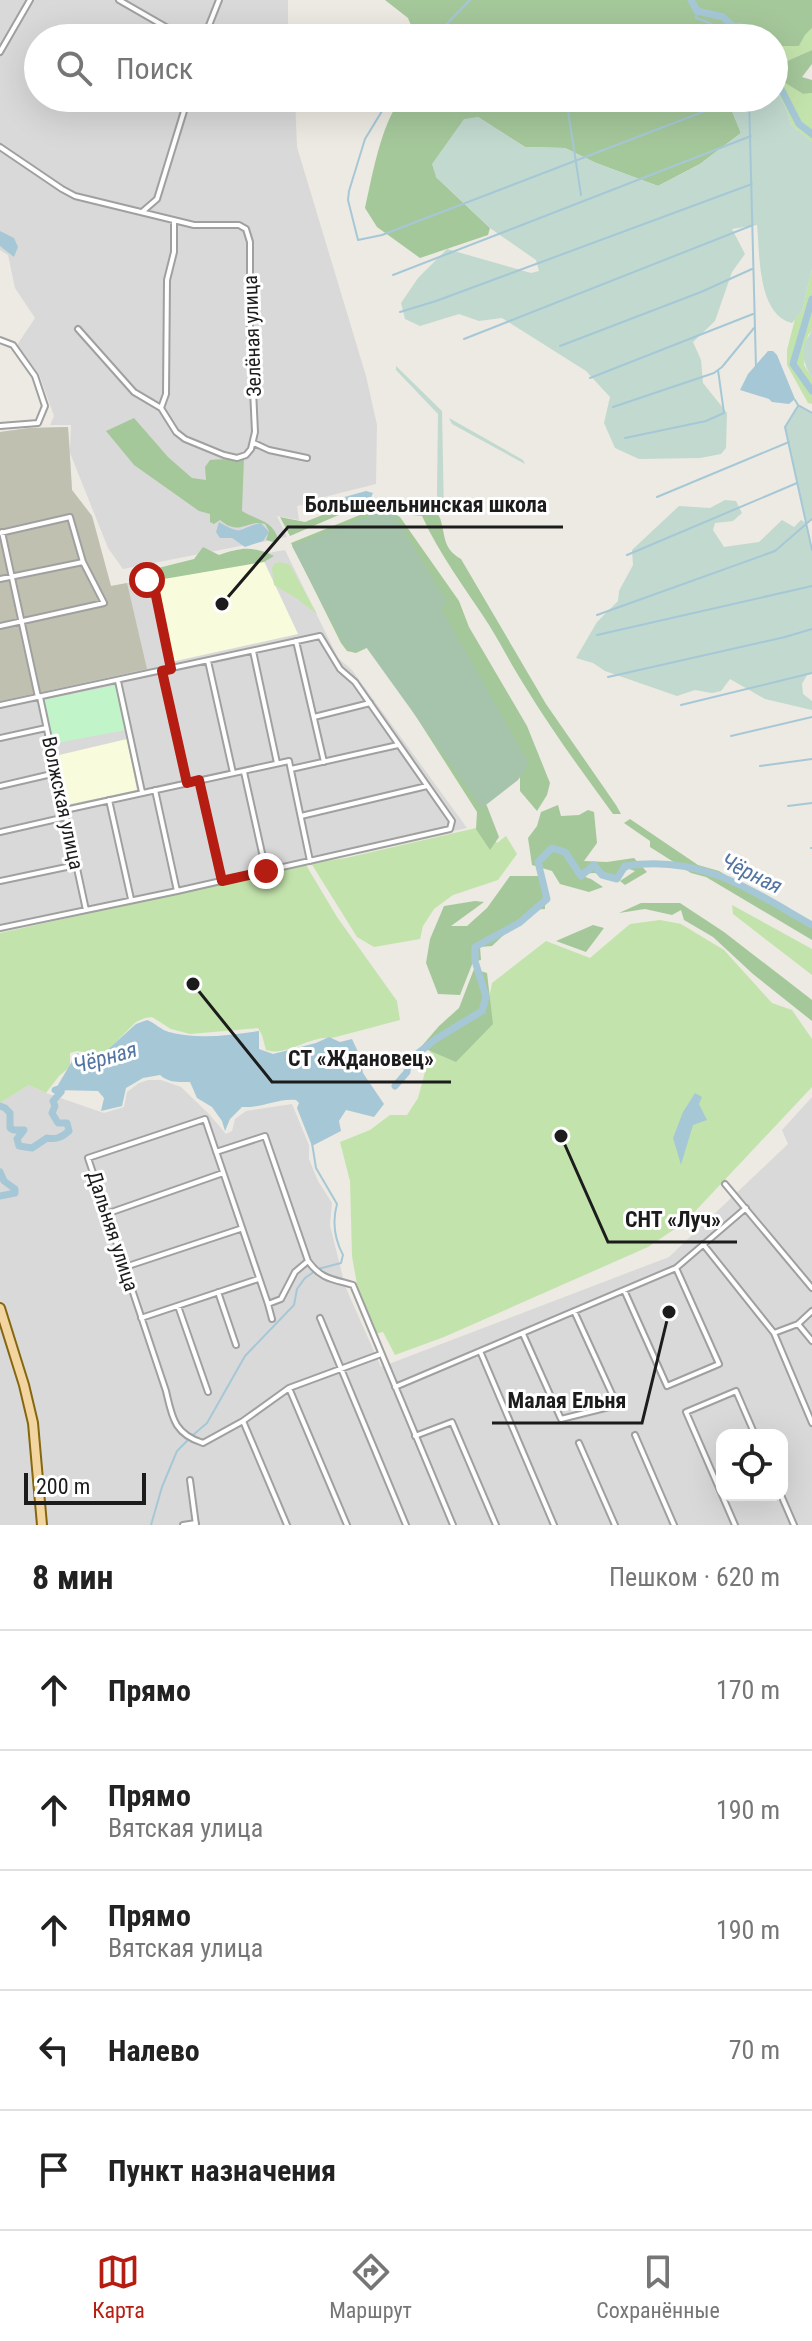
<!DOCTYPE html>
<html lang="ru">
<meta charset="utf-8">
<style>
:root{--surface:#fff;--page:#f6f6f6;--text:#222;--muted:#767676;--line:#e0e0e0;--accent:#b61d12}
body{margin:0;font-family:"Roboto Condensed",sans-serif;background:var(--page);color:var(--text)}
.controls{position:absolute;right:24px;bottom:24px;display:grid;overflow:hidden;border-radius:16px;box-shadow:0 8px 32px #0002}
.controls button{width:72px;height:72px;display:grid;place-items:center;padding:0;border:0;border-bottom:2px solid var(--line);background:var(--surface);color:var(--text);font:40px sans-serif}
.scale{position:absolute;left:24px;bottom:20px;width:122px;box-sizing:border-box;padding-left:8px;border:4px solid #1c1c1c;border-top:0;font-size:22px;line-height:28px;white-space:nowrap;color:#1c1c1c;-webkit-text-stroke:6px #fff;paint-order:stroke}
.stop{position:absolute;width:24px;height:24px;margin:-18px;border:6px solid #b61d12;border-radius:50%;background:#fff}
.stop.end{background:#b61d12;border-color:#fff;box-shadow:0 2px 8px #0008}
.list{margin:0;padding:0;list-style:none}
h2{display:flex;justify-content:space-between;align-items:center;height:104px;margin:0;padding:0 32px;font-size:34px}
h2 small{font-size:26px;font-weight:400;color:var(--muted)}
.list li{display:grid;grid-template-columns:52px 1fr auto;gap:24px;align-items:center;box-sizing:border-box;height:120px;padding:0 32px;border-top:2px solid var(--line)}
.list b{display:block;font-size:30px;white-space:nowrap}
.list p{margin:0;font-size:26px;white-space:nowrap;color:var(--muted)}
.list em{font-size:26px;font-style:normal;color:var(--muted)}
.icon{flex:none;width:44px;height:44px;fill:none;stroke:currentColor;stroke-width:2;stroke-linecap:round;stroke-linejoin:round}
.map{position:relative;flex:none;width:812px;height:1525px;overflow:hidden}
.search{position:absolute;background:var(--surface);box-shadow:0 8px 32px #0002;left:24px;right:24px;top:24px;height:88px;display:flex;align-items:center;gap:20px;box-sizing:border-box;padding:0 28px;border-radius:44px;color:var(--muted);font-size:30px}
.sheet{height:704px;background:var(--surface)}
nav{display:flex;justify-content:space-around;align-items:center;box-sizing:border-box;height:112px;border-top:2px solid var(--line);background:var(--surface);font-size:22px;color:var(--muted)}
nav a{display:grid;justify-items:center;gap:4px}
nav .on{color:var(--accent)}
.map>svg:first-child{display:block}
.residential{fill:#dad9d9;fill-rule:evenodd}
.education{fill:#f9fcdc}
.construction{fill:#bfc0af}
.grass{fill:#c3e3ac}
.forest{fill:#a5c89b}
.wetland{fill:#c1d9cf}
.cemetery{fill:#a6c3ac}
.park{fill:#c2f4c9}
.water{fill:#a6c8d6}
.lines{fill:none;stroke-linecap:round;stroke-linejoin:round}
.stream{stroke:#a6c8d6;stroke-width:2}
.river{stroke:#a6c8d6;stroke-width:7}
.street-casing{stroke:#a0a0a0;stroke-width:8}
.primary-casing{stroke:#86670d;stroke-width:12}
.street{stroke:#fff;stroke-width:4}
.primary{stroke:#f3d5a1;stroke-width:8}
.route{stroke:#b61d12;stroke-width:10}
.labels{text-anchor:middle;stroke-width:6;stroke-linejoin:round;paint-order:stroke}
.street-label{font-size:20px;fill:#1c1c1c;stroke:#fff}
.water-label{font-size:22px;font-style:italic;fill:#5274a2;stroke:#fff}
.leader{fill:none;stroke:#1c1c1c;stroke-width:3}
.callout-dot{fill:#1c1c1c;stroke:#fff;stroke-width:3}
.callout-label{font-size:22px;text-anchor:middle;font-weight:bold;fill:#1c1c1c;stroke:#fff;stroke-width:6;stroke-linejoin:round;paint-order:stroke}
</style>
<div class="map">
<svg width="812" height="1525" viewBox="0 0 812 1525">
<rect width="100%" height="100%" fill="#eceae2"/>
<path class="residential" d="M0,0H288V38H38V98H295L297,147L366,376L377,425L376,484L312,500L311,503L297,506L299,520L277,516L287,537L123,569L108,548L70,453L72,490L92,516L111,586L151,579V574L285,550L338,658L352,670L467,828L0,931V432L29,428L68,427L70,449L71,425H50L54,416L39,374L17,345L35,318L15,288L8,255L0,250Z
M148,1080H161L181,1087L209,1114L226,1134L232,1131L235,1119L246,1111L292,1104L309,1145V1159L318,1181L332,1203L330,1225L345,1286L381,1367L669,1257L788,1144L782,1130L812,1097V1525H0V1103L29,1085L46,1093L104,1113L124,1107L127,1092L139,1083ZM722,1435H782V1495H722Z"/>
<path class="education" d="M261,555L298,634L171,662L154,575Z
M127,739L137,790L66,805L55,756Z"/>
<path class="construction" d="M68,427L72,490L92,516L111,586L127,583L147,669L0,701V432L29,428Z"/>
<path class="grass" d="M812,28V50L787,61L774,56V46H799L805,35Z
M774,76L803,94L812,93V142L791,125L787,110L774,85Z
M812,269V331L808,335L804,365L812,378V404L808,403L787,365V350L795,319L802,311Z
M280,562L290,565L317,614L296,598L274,585L272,568L275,563Z
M476,828L486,829L497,843L506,836L517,854L498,880L453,895L434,909L423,926L420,939L374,947L357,937L311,863L346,858Z
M306,865L337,917L397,1001L400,1020L332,1038C309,1035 288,1057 266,1050L262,1035L258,1028L190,1034L171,1029L152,1017L145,1018L136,1022L107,1051L101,1054L77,1051L70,1053V1067L59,1076L46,1093L29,1085L0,1103V933Z
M732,905L812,949V975L733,914Z
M660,920L681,924L724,950L772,1003L792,1010L812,1039V1087L685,1222L648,1247L444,1337L395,1355L383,1332L375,1334L358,1290L352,1256L350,1181L340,1142L370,1130L390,1115H407L418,1098L432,1046L487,1009L492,983L546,941L590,958L630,924Z"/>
<path class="forest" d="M385,0H812V28L805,35L799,46H774V38H416L408,18Z
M812,50V64L802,77L812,80V93L803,94L774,76V56L787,61Z
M401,98H730L732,111L741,133L700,164L658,186L596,163L565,148L525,147L478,117L436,177L490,228L488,235L420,258L377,227L365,208C373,173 380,128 401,98Z
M134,418L168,457L192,478L206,480L205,467L210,460C222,458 233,461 244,458L242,511C256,520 273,520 278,539L273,542L266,540L269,531L265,524C246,519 240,537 220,520L214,524L210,522V514L199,511L134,465L106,431Z
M406,501L417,506L428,501C431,506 437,512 440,518C446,536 442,548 461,559L546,704L616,805L621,814H613C583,773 553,732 526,688C513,668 502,646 489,625C466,589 440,556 422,516L413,515Z
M382,506L400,517L459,601L469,627L527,726L550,783L547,795L537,811L520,791V769L445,745L487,806L499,837L490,850L476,829L477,812L371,646L356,653L347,651L341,643L291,543Z
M342,507L341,514L290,536L280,517L305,522Z
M203,547L219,555C242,547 252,546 274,556L264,562L164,579L158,568L194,559Z
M558,805L561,816L579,815L588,810L594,812L597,843L584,861L607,862L634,858L647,872L625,885L620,881L635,871L629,869L609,880L595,873L577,874L591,879L603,887L589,892L560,884L552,871L532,865L528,838L537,826L541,812Z
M630,819L698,865L719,871L812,927V940L706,877L691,873L650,847V841L624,823Z
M510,876H544L545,909L530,910L492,946L480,947L481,960L473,962L460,995L438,994L426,963L430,939L444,906L475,901L484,902L451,926H467L487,908Z
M641,903H680L724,932L812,1000V1021L753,974L713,937L684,920L681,910L672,915L645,909L619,913Z
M593,925L604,928L586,952L556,941Z
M474,969L487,973L493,1024L456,1062L421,1047L439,1026L459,1008Z"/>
<path class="wetland" d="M774,85L787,110L791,125L812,142V269L802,311L792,323C757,314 760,254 757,225L732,229L745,254L732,272L715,321L693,342L701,360L703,383L727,413L726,448L721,454L700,458L639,459L615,448L604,423L610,397L586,371L502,318L479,321L459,314L420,326L405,319L401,303L418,278L447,249L531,273L539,271L536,260L490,228L436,177L432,164L464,119L478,117L525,147L565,148L596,163L658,186L700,164L741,133L732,111L730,98H774Z
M812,331V378C802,362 800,348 812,331Z
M396,366L442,411L444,515L437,495L438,414L396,370Z
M798,405L812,413V519L806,524L812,550V673L807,675L802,684L803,694L812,701V710L765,699L730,679L721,691L712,693L695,690L677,696L605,671L593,663L576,658L597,622L618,601L619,591L633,565L632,550L679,506L710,508L725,500L736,501L742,513L733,521L715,523L713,530L724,547L759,542L782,520L794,527L801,520L806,523L785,427Z
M449,418L523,460L525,464L452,424Z"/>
<path class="cemetery" d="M390,508L447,602L441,608L529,764L518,780L482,808L366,647L354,651L346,648L292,546Z"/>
<path class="park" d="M117,685L126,730L51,744L42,700Z"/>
<path class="water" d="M0,231L14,238L18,247L14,257L0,246Z
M768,351H773L777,355L795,399L789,404L772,402L769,399L740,390L748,374Z
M366,491L373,493L370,500L345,506L340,502L330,505L341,498Z
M219,522C245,537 236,528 261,523L269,532L263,541L245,547L232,538H220L216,532Z
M147,1020C155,1023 161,1030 169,1032C199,1040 229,1035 259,1031V1049L273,1054L316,1043L329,1037L340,1042L352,1039L360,1056L363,1073L384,1104L374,1117L346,1110L339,1121L341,1131L312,1146L297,1108L299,1103L296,1100C278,1098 263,1108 242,1107L230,1119L225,1131L222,1121L212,1107L197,1098L190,1082C178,1082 169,1083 160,1075L143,1078L126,1088L122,1106L101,1111L104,1098L98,1091L55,1090L77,1053L84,1057L98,1055L104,1063L108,1061L104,1053L136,1024Z
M695,1093L702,1097L699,1104L707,1120L693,1125L681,1165L673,1138L683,1112Z"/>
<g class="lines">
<path class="stream" d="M697,11L696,18L710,23L729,38
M433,38L470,0
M390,98L365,139L349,191L348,200L358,240L382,235L739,98
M566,98L581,195
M749,98L756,368
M393,275L751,136
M400,312L436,301L752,184
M464,339L753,225
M560,346L701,292L752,269
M590,378L753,314
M795,400L798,405L812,413
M798,406L785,427L812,550
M613,407L714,373L722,367L754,328
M625,438L706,421L724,413L718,370
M657,497L789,442
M627,555L797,483
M597,615L775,551L812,519
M597,635L812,586
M608,677L785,637L812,629
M681,705L812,673
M731,736L812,717
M760,766L812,759
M788,806L812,803
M811,848H812
M193,1435L207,1423L245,1356L294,1305L297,1289L305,1278L318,1269L341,1263L343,1255C334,1238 332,1222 337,1204L316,1168L312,1143
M151,1525L162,1487L177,1451L188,1440"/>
<path class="river" d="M691,0L697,11L723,17L734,27L740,26L747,38
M774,73L777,75L779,85L799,124L812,134
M812,299L793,364L812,391
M395,1086L407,1072L408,1061L436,1039L482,1011L486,997L475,961V947L519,923L547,899L538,862L552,848L565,852L581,876L594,865L602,875L617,879L625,866C700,854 749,889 812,925
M0,1106L5,1108L10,1113V1128L14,1130H24L17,1139L19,1146L32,1148L47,1138C56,1140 62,1137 69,1131L67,1123H58L52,1113L55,1106L53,1101L61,1092L55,1090L65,1087
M0,1172L4,1181L15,1189V1193L0,1196"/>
<defs>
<path id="street" d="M119,0L185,38
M204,38L219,0
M0,52L30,0
M0,147L62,189L75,196L194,225H239L246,229L250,242V327L255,432L251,449L246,455L237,458L224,455L185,439L176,432L161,408L134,392L78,329
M142,212L157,199L188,98
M0,340L13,345L35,376L45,406L38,423L0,426
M161,408L166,394L167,280L174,252V221
M254,443L269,450L307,458
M2,532L38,697
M0,533L70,517L83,562L104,603L0,626
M0,579L83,562
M155,591L149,586L147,580H152L155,591L171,669
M296,641L324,762
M253,651L277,763
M208,661L233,773
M162,671L187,782
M118,681L142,792
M40,697L86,910
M0,705L320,636L340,669L355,682L452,821L450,829L177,891L0,928
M314,717L370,703
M0,738L46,728
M291,769L398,745
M244,772L266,871
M199,780L222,881
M0,786L56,773
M155,790L177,891
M109,800L131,899
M65,810L289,761L310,861
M301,816L427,786
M0,832L66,817
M0,881L76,865
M216,1152L265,1136L308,1261
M725,1184L812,1288
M106,1214L223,1173
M703,1244L774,1333L812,1423
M125,1267L240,1229
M624,1290L667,1386L719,1364L676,1268
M218,1292L236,1345
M268,1304L272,1319
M178,1306L208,1392
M141,1318L258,1279
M320,1318L406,1525
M798,1324L812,1341
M774,1333L798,1324L812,1311
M523,1334L561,1419L617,1405L574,1311
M480,1351L554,1525
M381,1354L289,1388L243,1421L203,1443C174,1434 172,1417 166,1391L88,1158L205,1119L268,1304L281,1299L295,1272L308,1261C321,1279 332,1279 353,1285L453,1525
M395,1387L676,1268L746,1208
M289,1388L347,1525
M243,1421L287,1525
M635,1435L674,1525
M415,1436L452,1422L496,1525
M579,1443L615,1525
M190,1480L196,1525
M781,1495L794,1525
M183,1525L196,1523
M735,1525L686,1412L736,1391L755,1435"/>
<path id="primary" d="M0,1308L24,1385L33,1423L42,1525"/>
</defs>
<use href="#street" class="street-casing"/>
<use href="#primary" class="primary-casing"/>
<use href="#street" class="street"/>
<use href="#primary" class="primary"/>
</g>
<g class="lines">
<path class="route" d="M147,580L149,586L155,591L171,669L162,671L187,783L199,780L222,881L266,871"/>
</g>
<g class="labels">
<g class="street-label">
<text transform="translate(252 336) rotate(-92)" y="7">Зелёная улица</text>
<text transform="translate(63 803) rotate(78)" y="7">Волжская улица</text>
<text transform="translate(113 1231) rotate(72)" y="7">Дальняя улица</text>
</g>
<g class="water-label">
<text transform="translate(752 873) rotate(26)" y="8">Чёрная</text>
<text transform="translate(105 1057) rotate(-16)" y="8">Чёрная</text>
</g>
</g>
<path class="leader" d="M222 604L288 527H563M193 984L272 1082H451M561 1136L608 1242H737M669 1312L642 1423H492"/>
<g class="callout-dot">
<circle cx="222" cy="604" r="8"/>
<circle cx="193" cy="984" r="8"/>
<circle cx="561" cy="1136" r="8"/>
<circle cx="669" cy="1312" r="8"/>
</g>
<g class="callout-label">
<text x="426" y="512">Большеельнинская школа</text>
<text x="361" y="1066">СТ «Ждановец»</text>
<text x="673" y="1227">СНТ «Луч»</text>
<text x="567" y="1408">Малая Ельня</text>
</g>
</svg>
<div class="controls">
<button><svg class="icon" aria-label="locate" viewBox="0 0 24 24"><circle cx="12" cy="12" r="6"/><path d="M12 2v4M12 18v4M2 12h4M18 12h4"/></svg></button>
</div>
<div class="scale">200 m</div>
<div class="stop" style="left:147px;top:580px"></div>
<div class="stop end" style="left:266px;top:871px"></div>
<div class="search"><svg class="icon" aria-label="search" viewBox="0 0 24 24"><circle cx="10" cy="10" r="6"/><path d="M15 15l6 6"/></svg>Поиск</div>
</div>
<section class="sheet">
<h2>8 мин<small>Пешком · 620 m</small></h2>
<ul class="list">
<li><svg class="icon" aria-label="ahead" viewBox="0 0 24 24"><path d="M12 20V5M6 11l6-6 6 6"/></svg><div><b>Прямо</b></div><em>170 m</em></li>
<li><svg class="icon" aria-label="ahead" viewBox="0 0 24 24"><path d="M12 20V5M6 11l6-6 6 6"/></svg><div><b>Прямо</b><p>Вятская улица</p></div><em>190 m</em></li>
<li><svg class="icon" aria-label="ahead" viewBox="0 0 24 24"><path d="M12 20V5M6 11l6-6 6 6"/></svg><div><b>Прямо</b><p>Вятская улица</p></div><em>190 m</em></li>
<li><svg class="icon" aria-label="left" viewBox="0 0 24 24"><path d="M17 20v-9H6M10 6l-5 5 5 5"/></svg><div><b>Налево</b></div><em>70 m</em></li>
<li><svg class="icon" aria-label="arrive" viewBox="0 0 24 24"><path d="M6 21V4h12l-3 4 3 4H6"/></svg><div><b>Пункт назначения</b></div></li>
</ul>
</section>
<nav>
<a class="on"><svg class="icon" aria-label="map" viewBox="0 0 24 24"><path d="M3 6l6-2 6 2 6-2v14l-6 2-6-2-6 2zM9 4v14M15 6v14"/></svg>Карта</a>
<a><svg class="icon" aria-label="directions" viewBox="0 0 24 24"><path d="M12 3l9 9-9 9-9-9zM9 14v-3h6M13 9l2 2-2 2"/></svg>Маршрут</a>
<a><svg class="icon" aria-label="saved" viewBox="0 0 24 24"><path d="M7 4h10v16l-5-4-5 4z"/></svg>Сохранённые</a>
</nav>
